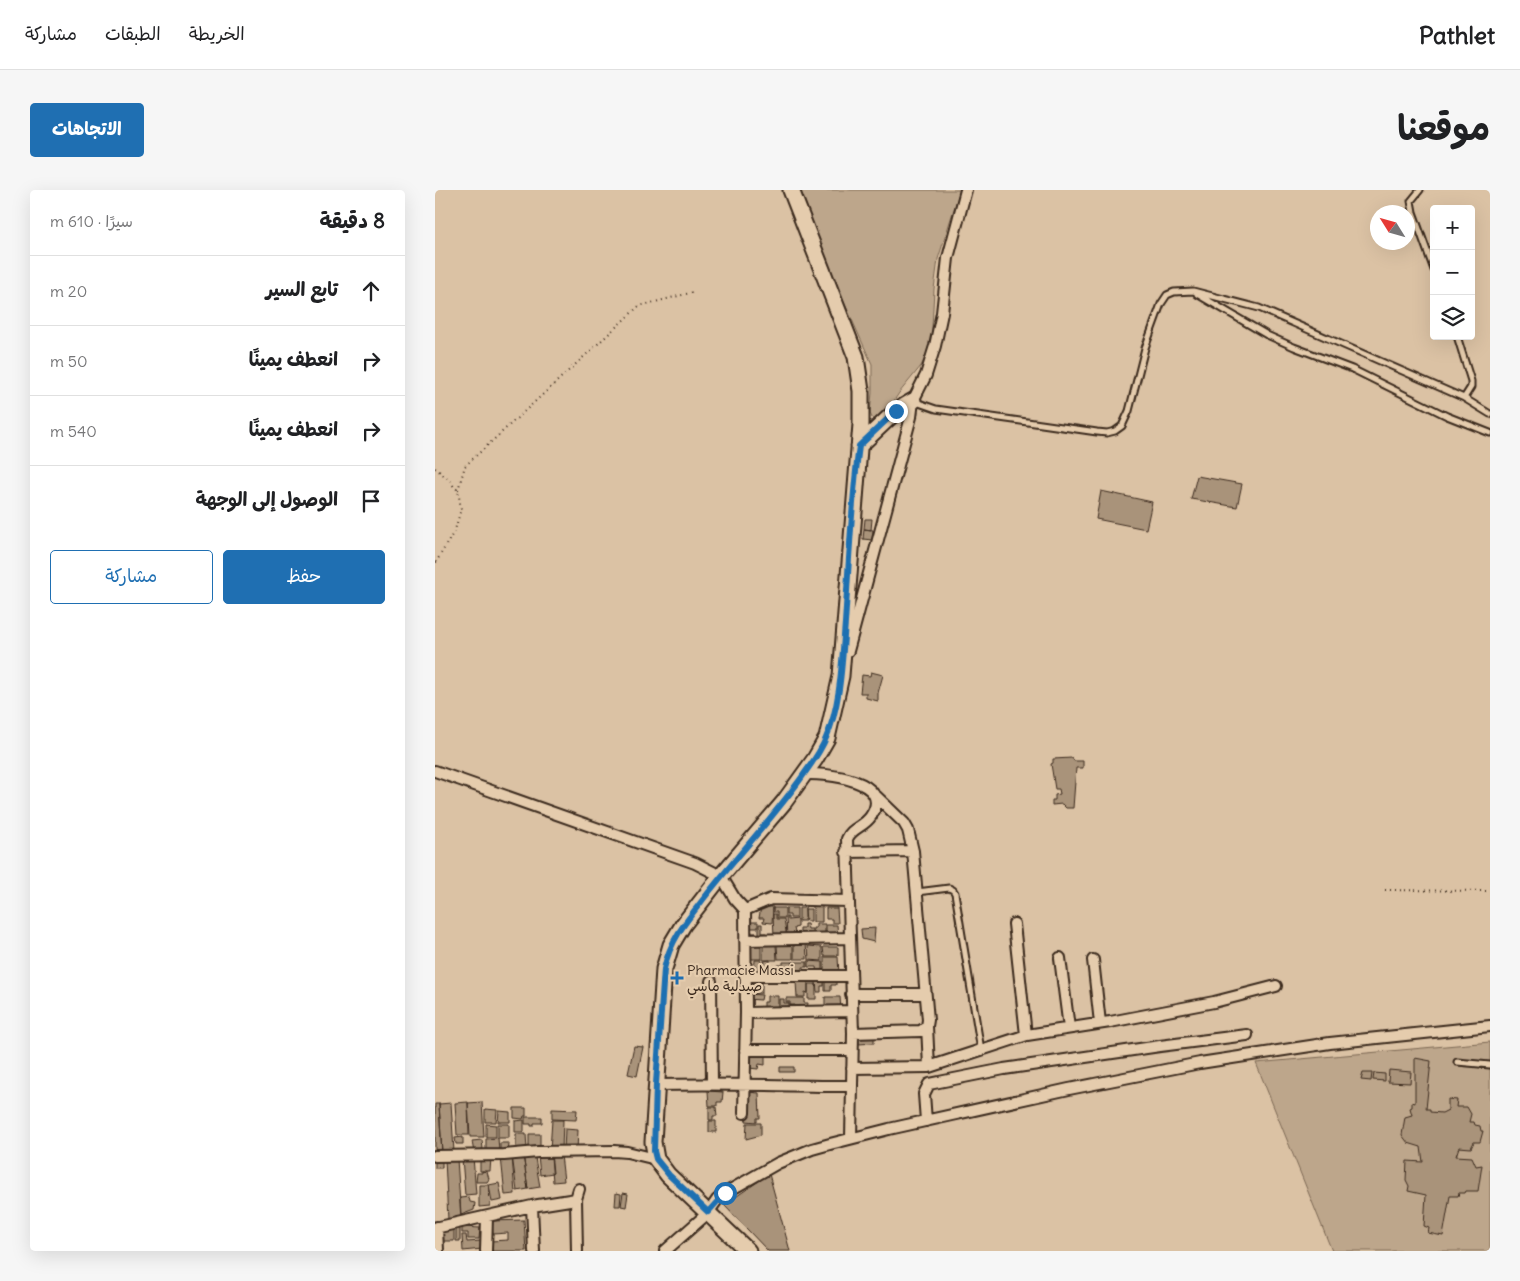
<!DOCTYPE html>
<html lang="ar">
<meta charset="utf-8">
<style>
:root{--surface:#fff;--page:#f6f6f6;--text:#202124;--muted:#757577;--line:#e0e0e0;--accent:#1f6fb2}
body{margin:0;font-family:Delius,"Playpen Sans Arabic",sans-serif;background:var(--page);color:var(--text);direction:rtl}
.controls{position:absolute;right:15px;top:15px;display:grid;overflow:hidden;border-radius:5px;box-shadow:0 5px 20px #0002}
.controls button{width:45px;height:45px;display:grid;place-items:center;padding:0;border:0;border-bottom:1px solid var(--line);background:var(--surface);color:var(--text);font:25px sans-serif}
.compass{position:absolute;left:935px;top:15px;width:45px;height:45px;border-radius:50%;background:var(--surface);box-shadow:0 5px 20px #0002;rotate:307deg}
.stop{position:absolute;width:15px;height:15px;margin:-11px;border:4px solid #1f6fb2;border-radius:50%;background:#fff}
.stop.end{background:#1f6fb2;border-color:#fff;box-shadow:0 1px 5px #0008}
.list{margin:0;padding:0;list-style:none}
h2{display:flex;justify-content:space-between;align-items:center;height:65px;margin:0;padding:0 20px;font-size:21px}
h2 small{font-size:16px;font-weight:400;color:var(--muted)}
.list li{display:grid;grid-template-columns:32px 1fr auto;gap:15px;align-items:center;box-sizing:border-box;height:70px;padding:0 20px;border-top:1px solid var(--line)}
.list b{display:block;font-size:19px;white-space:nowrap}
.list em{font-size:16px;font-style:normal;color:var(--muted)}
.actions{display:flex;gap:10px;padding:15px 20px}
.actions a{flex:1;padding:11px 0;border:1px solid var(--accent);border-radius:5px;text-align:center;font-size:18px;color:var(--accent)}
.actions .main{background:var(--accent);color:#fff}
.icon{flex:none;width:28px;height:28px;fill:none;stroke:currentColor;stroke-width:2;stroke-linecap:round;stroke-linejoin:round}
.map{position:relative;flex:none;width:1055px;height:1061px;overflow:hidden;direction:ltr;border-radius:5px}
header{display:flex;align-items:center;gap:30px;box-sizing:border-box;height:70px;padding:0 25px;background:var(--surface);border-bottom:1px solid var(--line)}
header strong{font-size:24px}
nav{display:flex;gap:28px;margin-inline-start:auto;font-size:18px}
.intro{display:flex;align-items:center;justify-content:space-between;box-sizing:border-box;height:120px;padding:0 30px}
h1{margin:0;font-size:35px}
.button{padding:12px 22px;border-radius:5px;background:var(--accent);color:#fff;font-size:18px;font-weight:700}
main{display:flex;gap:30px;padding:0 30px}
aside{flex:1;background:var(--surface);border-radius:5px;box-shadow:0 5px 20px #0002}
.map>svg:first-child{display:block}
.green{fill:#bda68b;stroke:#7c6854}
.building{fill:#a9937a;stroke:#3b2a1e}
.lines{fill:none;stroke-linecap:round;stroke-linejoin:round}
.lane-casing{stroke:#3b2a1e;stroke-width:9}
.street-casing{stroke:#3b2a1e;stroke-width:14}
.secondary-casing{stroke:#3b2a1e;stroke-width:19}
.path{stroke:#3b2a1e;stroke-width:2;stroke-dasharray:1 4;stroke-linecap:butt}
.lane{stroke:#e5ccad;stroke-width:5}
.street{stroke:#e5ccad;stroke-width:10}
.secondary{stroke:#e5ccad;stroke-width:15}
.route{stroke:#1f6fb2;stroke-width:6}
.poi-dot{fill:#1f6fb2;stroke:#e5ccad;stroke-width:2}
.labels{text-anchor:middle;stroke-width:4.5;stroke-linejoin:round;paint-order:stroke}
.poi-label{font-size:14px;fill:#3b2a1e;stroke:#e5ccad;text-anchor:start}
</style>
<header>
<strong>Pathlet</strong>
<nav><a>الخريطة</a><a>الطبقات</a><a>مشاركة</a></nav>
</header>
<div class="intro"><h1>موقعنا</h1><a class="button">الاتجاهات</a></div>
<main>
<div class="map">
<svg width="1055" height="1061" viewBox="0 0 1055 1061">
<rect width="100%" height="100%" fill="#dbc2a4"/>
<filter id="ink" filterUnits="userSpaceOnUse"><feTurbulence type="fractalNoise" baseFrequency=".02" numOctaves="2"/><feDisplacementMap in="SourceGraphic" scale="10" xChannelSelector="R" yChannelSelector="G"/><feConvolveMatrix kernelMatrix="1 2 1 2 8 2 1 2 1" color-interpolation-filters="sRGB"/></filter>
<g filter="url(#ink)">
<path class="green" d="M365,0H525L503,69L499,99L496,156L486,176L464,203L447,229L442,231L437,228L435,223L437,203V174L395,81Z
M1055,852V1061H897L821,873Z"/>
<path class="building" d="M762,286L807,294L802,317L756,309Z
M666,301L717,312L711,339L661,329Z
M430,329H437L436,340L429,339Z
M429,339L438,340L437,350L428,349Z
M436,482L448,485L443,503V511L431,508V503H425L427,485L435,486Z
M637,568L639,571H648V578H641L638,618H631L627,614L617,615V610H620V605L625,604L624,599H620L616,574L618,573V569Z
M378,715H387V732H378Z
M326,717H338L337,733L328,732L329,728H324Z
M338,718H350V728H342V722H338Z
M351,718H362V728H355V725H351Z
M364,718H370V731H364Z
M391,718H402L403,733H397V729H391Z
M370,719H376V731H371Z
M338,724H341V729H349L352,748L339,747Z
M351,727H353V730L363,729V737L359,738L360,743H363L364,748H352Z
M311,732H323V738H316L317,743H322V749H311Z
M324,734H327V743H331V748H324Z
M369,734H372L373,739H377V747L365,748V738H369Z
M381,734H390V747H378V738H381Z
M391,735H402L403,747L391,748Z
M440,738L439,752L427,749L426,739Z
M312,753H326V769H312Z
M358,753V769H343L342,756L344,754Z
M371,753L372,769H359V754Z
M328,755H341L342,770H328Z
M373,756L387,757V771L374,770Z
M388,757H403V766H389Z
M389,767H403L404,785H389Z
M320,770H326V779H323V785H319Z
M335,770V777L332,778V785L328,786L327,773H330L329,771Z
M373,771L388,772V785H382L381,777H373Z
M348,772H358V785H343V775H348Z
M358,772H372V777H368V782L358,786Z
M311,790H327V803L312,804Z
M361,792H373V803L370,802V807H362Z
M381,792H389V796H386V802H382Z
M390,792H401V795H396V801H390Z
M373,794H381V809H373Z
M312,804L327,805L326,810L312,809Z
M332,806H343V821L329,822V812H332Z
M390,807H405L406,820L390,817Z
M351,808H369V813H373L372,821H360V815H355V812H351Z
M344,809H349V813H354V815L358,816V821H344Z
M439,845V853L424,854L423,846Z
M199,856L208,857L202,886L193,884Z
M314,864H330V875L324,874L323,879L314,878Z
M980,868L996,871L991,919H995V922L1007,923L1013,920V909L1022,910L1021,917H1032L1036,924L1034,932H1039L1040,935L1045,936L1046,941H1048L1045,952H1039L1036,958L1024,957L1021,966L1037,967L1041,976L1047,975L1043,1001H1031L1030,1003H1024L1023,1006H1015L1008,1046L993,1043L994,1038L989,1036L991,1005L973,1001L974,996L971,990L972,971L988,972L986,957L973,953L967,945L970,927L977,925L975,918L977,917V912L980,913Z
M345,877H359V882H345Z
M954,880L976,882L975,893L953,892Z
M928,883H937L936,891L926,890Z
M939,883L950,884V891L938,890Z
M273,901L288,902L287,912H282V916H274Z
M312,902L324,903L325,928H322V932L311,931Z
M33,912L34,945H22L20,913Z
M47,912L49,947H35L33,913Z
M16,913L19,962L7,963L4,914Z
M0,914H4L7,963L0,964Z
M274,917H281L282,926H278V930H274Z
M79,918H91V926H89L88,929L79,928Z
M50,919L62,920L61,932H50Z
M117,919L142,920L141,930L117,929Z
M64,921L75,922V932H63Z
M90,927H107V933H99V936H96V934H90Z
M89,930V942H80V931Z
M117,930H128L127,960H115Z
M274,931H281V942H274Z
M312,933H326V945L311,949Z
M51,934L61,935V947H51Z
M63,934H74V948H63Z
M130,939L143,940L142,961H129Z
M81,944H91L92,960L81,961Z
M94,944H105V960H94Z
M28,947V954H21L20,948Z
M63,948L64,961L51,963V949Z
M47,950L48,959L42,960L43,963H39L37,951Z
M65,953H74L73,963H65Z
M99,962L105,997L93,999L88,964Z
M116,963L118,983L105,985L103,965Z
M88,964L93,999L82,1001L77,966Z
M126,965L129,991L118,992L116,966Z
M77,966L80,1004L70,1005L66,967Z
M38,967L41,1004L30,1005L27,968Z
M0,968H7V978H0Z
M45,968H56L55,981H45Z
M10,969H22L26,1029L13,1030Z
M47,981L52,982L54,989L52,992H41L42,983H47Z
M334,984L355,1061H333L289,1015Z
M64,993L67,1010L57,1012L54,995Z
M44,995H54L55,1016L44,1017Z
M181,1003L186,1004L185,1016H180Z
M188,1003L193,1004L191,1017L186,1016Z
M34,1007L35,1012L40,1013L39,1020L26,1025L25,1008Z
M89,1030L91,1061H57L56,1051L73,1050V1043L58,1044L57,1031Z
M27,1037L45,1038L44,1049H33V1043H27Z
M21,1039H25V1051H21Z
M6,1040H19V1051H6Z
M27,1045H31L32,1052L46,1051L47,1059L28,1061Z"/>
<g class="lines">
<defs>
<path id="lane" d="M985,0L976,11L978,22L999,80
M762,104L832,145L859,157L917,179L1012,226L1055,243
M1022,146L1036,191V197L1029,208
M478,211L501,219L662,242L672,243L680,241L687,236L694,221L710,158L726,114L732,105L739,102L758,101L824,118L1029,208L1055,224
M482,702L514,698L518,700L520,703L546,860
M1022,872L1055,875"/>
<path id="street" d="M413,461L476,227L478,211L491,185L500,156L507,123L513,68L531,0
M0,581L260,673L286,686L300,709L310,720L311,823L309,923
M369,584C390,583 460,590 436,626C429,637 416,638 412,649L418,843L416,948
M411,662L478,661
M310,720L336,709L413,711
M579,734L591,845
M310,750L415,748
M625,768L634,838
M658,770L665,833
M310,786H416
M276,791L277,893
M416,804H490
M311,823L417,821
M492,836L494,877
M418,843L486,841L492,836L493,830L478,661L473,640L469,633L441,606
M310,860H417
M417,878L494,877L592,845L675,832L779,812L841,796
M221,895C286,893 351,896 416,896
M491,931L489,904L494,894L569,879L725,856L812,845
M0,966L69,965L103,962L179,961L192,962L221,969
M141,1009L142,1061
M97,1016L99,1061
M2,1037L3,1061
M0,1038L97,1016L141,1009L144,999
M51,1061L52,1027
M230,1061L273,1023L282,1010L290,1003L343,973L377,959L395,954L454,939L634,899L765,873L895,853L1055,836"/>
<path id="secondary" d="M424,256L461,221L478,211
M313,1061L233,985L221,969L218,952L229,779L236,755L248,735L286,686L349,612L380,569L392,548L406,486L426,234V201L421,167L356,0"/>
</defs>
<use href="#lane" class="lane-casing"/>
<use href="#street" class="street-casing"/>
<use href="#secondary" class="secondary-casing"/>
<path class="path" d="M0,278L15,290L19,297L23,300L26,319L20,340L0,374
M23,300L30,276L204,116L259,102
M950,700L1055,701"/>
<use href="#lane" class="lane"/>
<use href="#street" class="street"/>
<use href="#secondary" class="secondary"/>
</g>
</g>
<g class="lines" filter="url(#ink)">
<path class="route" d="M290,1003L273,1022L234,985L221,969L219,961L221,894L229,779C235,750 252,730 270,707C302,666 337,629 367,587C376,574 385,563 391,548C406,515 407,469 410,433C414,374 416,314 424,256L461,221"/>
</g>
<path class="poi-dot" d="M239.5 780.5h5v5h5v5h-5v5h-5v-5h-5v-5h5z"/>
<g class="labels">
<g class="poi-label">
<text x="252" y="785">Pharmacie Massi<tspan x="252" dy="16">صيدلية ماسي</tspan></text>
</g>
</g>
</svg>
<div class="controls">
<button>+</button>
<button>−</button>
<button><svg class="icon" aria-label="layers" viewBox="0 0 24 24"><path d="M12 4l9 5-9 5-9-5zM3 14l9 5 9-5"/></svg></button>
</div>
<svg class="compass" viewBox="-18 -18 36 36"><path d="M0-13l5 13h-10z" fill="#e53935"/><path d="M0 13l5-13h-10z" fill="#757577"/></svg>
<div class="stop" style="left:290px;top:1003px"></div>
<div class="stop end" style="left:461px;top:221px"></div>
</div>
<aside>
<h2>8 دقيقة<small>سيرًا · 610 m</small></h2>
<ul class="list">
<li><svg class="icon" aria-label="ahead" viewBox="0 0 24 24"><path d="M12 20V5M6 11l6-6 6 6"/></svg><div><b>تابع السير</b></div><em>20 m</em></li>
<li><svg class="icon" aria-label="right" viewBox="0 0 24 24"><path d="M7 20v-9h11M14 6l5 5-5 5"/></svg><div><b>انعطف يمينًا</b></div><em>50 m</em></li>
<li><svg class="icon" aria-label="right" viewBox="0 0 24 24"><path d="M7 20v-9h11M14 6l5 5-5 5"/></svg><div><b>انعطف يمينًا</b></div><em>540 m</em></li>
<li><svg class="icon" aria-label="arrive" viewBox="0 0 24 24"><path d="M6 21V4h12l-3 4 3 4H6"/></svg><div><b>الوصول إلى الوجهة</b></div></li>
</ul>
<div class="actions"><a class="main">حفظ</a><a>مشاركة</a></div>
</aside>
</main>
